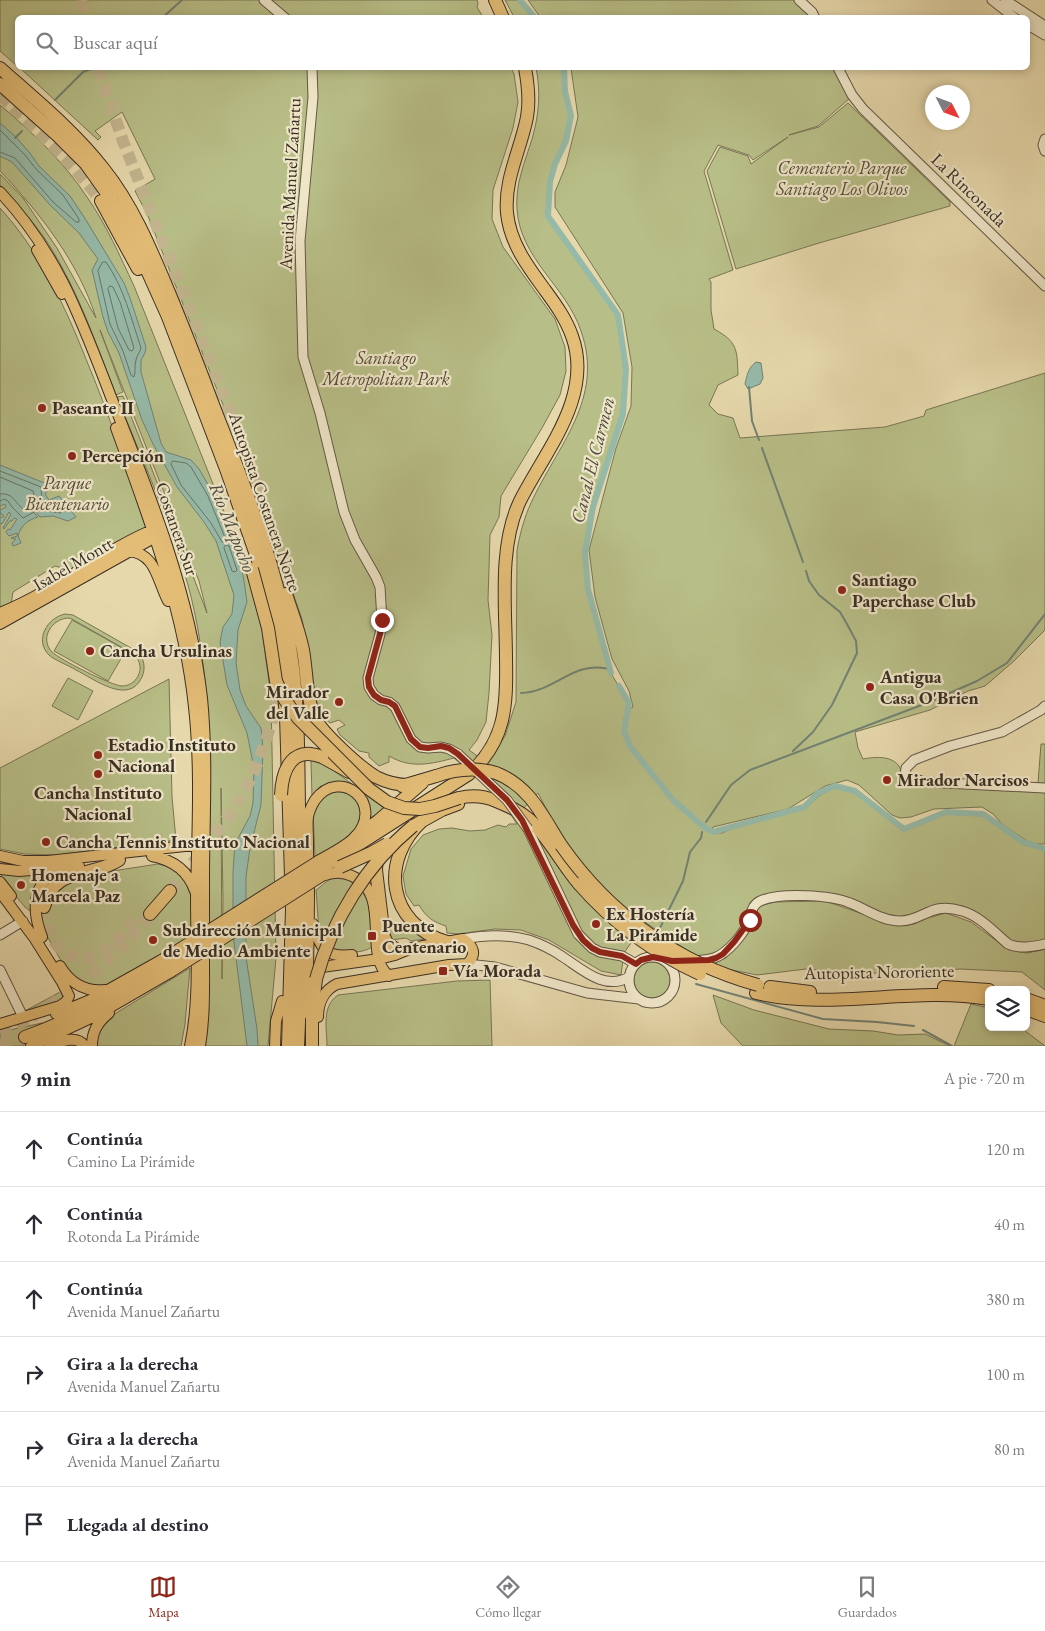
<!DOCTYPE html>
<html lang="es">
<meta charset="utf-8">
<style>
:root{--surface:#fff;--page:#f7f7f7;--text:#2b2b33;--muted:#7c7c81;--line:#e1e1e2;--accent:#8f2418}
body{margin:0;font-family:"EB Garamond",serif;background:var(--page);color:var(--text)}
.controls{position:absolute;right:15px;bottom:15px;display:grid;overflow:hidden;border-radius:8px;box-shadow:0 2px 8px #0003}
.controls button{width:45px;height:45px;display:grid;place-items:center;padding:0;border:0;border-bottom:1px solid var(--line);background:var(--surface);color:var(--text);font:25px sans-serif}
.compass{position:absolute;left:925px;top:85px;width:45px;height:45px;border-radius:50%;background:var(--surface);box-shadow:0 2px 8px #0003;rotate:132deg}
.stop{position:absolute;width:15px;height:15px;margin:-11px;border:4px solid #8f2418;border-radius:50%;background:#fff}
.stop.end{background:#8f2418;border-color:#fff;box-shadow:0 1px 5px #0008}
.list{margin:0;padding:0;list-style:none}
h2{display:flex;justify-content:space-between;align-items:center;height:65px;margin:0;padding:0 20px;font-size:21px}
h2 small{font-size:16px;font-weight:400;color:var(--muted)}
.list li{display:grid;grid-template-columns:32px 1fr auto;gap:15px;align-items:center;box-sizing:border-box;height:75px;padding:0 20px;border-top:1px solid var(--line)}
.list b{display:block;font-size:19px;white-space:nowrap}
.list p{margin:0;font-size:16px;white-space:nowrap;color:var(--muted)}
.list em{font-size:16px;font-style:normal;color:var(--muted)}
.icon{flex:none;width:28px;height:28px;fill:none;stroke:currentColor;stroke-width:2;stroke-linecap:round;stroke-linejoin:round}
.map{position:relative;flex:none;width:1045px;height:1046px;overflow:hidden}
.search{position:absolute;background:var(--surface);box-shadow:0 2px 8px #0003;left:15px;right:15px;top:15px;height:55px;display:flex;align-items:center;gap:12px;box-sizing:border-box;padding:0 18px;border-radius:8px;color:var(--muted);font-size:19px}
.sheet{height:515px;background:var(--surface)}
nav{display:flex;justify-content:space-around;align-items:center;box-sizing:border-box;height:70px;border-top:1px solid var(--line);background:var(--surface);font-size:14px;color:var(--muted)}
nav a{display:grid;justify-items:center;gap:2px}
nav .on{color:var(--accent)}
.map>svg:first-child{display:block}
.green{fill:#b8be87;stroke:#787656;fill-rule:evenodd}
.water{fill:#96baa9;stroke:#718274}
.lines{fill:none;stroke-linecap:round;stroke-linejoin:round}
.shore{stroke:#687466;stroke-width:1}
.stream{stroke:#718274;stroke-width:2}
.canal{stroke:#96baa9;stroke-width:6}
.highway-tunnel{stroke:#c3b690;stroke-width:12;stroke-dasharray:12 6;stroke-linecap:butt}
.minor-casing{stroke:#645846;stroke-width:11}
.major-casing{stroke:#392e24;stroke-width:12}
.highway-casing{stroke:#392e24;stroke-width:14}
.minor{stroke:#efe6c8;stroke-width:9}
.major{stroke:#e3bc76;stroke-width:10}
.highway{stroke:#e3bc76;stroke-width:12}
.minor-bridge-casing{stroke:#645846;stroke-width:11;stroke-linecap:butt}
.major-bridge-casing{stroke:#392e24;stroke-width:12;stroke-linecap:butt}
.highway-bridge-casing{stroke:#392e24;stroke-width:14;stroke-linecap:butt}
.minor-bridge{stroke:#efe6c8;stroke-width:9}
.major-bridge{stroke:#e3bc76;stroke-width:10}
.highway-bridge{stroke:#e3bc76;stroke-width:12}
.route{stroke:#8f2418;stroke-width:6}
.poi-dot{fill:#8f2418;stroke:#efe6c8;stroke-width:2}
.labels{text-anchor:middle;stroke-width:4.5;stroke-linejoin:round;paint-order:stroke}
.park-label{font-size:18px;font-style:italic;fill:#524b38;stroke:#efe6c8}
.street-label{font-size:18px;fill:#392e24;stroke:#efe6c8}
.poi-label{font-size:18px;font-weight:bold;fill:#392e24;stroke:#efe6c8;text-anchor:start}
.water-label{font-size:19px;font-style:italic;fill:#4c4a3f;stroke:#efe6c8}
</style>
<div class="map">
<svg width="1045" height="1046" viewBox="0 0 1045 1046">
<rect width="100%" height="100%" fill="#e6d8ab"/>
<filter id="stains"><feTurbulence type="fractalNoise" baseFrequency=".004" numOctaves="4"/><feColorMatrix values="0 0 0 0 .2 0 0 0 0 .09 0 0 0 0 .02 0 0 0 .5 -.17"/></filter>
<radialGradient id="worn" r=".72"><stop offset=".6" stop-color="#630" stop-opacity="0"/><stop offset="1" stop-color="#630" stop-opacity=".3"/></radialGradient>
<path class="green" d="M0,0H477L478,4L477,7L483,17L18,18L17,66L0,51Z
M505,0H517L533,17H514Z
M528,0H793L802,6L812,17H540Z
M20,68H511L514,74L518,102L513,128L493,190L492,219L503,247L555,319L565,347L566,371L560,395L542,428L501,496L499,517L490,535L488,600L492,635L489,693L486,722L477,740L469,750L487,763L505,736L516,702L517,550C520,534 524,518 531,503C557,446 605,399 581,331C566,286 520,259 517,209C515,184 525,162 532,139C539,115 541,92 536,68H563V91L570,116L564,140L553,164L548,182L546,216L617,315L624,369L621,413L591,507L583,553L587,589L609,670L628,702L626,711L633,707L629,691L612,659L595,597L589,550L616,448L631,406L632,367L623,313L555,207V192L566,165L578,117L571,68H836L850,98L818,126L789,135L819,127L848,103L950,202V206L819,243L736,269L707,171L720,147L748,156L751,164L788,137L753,160L749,155L718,145L704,171L733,270L709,279L711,282V310L714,329C738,342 737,350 738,375L718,385L709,405L718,414L733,418L740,438L885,427L924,416L926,410L1045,373V630L1014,661L985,686L968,691L930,710L855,732L858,748L863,759C874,757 891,755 899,766C901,769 903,775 904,778L1038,783L1041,744H1045V844H1037L1027,841L1003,825L993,814L982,807L934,809L911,817L900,818L892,815L859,785L847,780L825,786L788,809L713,827L711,833H722L739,825L805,809L820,795L835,788L855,793L904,831L947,814L983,816L1022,844L1045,850V941L1024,943L1011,941L981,917L963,906L941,904L904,917H893L878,912L847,898L758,899L738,932L723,948L715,955L696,956L625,909L587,871L560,835L538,793L520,812L563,874L631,943L624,953L621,975L601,971L549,940L521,930L495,929L458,934L447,933L446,926C433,922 426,917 419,905L414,906L406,894L403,876L411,849L423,835L439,829L452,828L470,831L485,830L498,825L506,827L509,824H517L498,795L454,758C431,764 411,769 389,756V762L379,766L369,757V753L359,751L340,735L337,729L345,725L339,720L330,723L319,713L314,694L309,655L302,619L295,599L241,450L148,216L135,191L155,179L122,112L95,131L101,137L98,140Z
M0,105C32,132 64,162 87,197C106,224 120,256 134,286L237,544L249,578L262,630L271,697L276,958L268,1046H202C206,971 209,897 210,822C210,743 209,663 188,585C170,521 142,459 117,397L123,396L168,510L207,613L199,581L100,330L123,392L116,395C96,344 78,290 49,245C35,223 17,204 0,185V174L23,198L57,248L96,318C79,263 40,213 0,171ZM221,788L223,899L222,979V978Z
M0,208C40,252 64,304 86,359C109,414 128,471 146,528L69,570L55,566L13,592L11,605L0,611Z
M65,614L73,615L138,652C144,659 146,668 142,677C129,706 94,679 76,670C68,665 56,661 49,655C34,640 47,618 65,614ZM68,618L72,619L135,655C140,661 142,669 138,676C135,682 129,686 122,686C112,686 59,659 52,652C39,638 52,619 68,618Z
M72,620L126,650L108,681L54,651Z
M68,678L93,691L78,720L52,706Z
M169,679L172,797L176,840L56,855L24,854L0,849V768Z
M311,760L326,765L363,792L390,808L366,827L365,798L323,787L312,797Z
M335,791C343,791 353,794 358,803C373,831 334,847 315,858L313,810L322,797Z
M158,864C199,872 191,905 191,937L108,986L86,987L68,973L43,929L38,912L50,908L57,891L68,881L106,872Z
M3,873H45L32,895L30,911L25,907L0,878Z
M338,876L356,881L370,900L372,947C360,955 342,952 328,949L319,931L316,890C323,885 328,879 338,876Z
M825,901L898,926L946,913L971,922L1009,950L1027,953L1045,949V990L1022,972L960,969L919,973H852L806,969L757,975L707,965L726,958L743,938L756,907L775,902Z
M388,925C394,925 397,930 403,930L405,925L425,939L411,941L406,938L391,940Z
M634 980a18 18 0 1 1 36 0a18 18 0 1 1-36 0Z
M190,968L185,1024L181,1046H96C97,1034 101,1027 108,1018Z
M490,980L492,1046H327C327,1028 321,1007 338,995L457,981Z
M60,992L63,998L61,1001L25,1011Z
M713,995L754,1010L829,1029L873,1031L898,1035L925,1034L950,1046H743L721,1023Z
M971,1004L989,1008V1027H1020L1045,1046H954Z
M42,1023L24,1033L28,1043L22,1046H0V1032Z"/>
<path class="water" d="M0,123L15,136L29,152L39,166L70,196L86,220L124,283L130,298L146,347L145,353L141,360V372L161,443L166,452L191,460L199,469L213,493L228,529L240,561L244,581L247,602L238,630L236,663L240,690L246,706L261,728L263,749L261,805L250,848L246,877V957L257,1029L258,1046H247L233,934V872L235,844L250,816L253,803L254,768L247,733L227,685L220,642L223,627L232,614L234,595L216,541L204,522L177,487L153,444L142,420L119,353L108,332L103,317L92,270L98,259L79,233L50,205L12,162L0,156Z
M756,362L761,363L763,378L760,384L748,389L745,384C747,375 748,368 756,362Z
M0,465L52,486L45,494L49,500L59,496L76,517L68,521L53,516L40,517L32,508L31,510L38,517C28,520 21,525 18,536L21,543L13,546L12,543L16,539L11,538L17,536V533L9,536L6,532L8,529L10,530L17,519L14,518L12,521H10L4,529L3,528L11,514L9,512L2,524L0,523V518L4,516L2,514L1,515L0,510L6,507L5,504L0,506Z"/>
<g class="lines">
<path class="shore" d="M0,130L25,155L36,169L63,195L79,219V222H76L53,202L15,158L0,152
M103,262H106C124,288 131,318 141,348C140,352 137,355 136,360C134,366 136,372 134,377L131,375L123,351L110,324L98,271Z
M110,286L113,287L120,302L134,348L132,351L129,350L118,328L108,289Z
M173,461L186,463L191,467L208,496L226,540L225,542H222L211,523L181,485L171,464Z
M0,471L41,487C42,501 40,506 58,503L63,511L61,513L38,510L23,518L12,507L8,501L4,499L0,501
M0,477L33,491L36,503L24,510C15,503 13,492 0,494
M226,545L229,546L237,570L235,572L232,571L224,548Z"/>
<path class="stream" d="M162,18L182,0
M55,100L83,72L93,68
M15,138L22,131
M749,387L752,421L759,440
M762,448L803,562
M521,693C556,692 572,660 610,669
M793,751L813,732L832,705L857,653L856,641L847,624L840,612L819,595L809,581L806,571
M706,822L731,785L750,770L927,703L977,681L1007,663L1045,614
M659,930L683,881L690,852L701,838L702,832
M696,984L823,1019L877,1022L914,1026
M923,1030L952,1046"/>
<path class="canal" d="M520,0L535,18
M564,68L565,91L571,116L566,141L555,164L550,182L548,216L618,315L626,369L623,414L593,507L585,553L588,589L611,673
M619,686L629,703L624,731L630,746L673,800L704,827L713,832L804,807L818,793L835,786L855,791L904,829L946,812L983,814L1023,842L1045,849"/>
<path class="highway-tunnel" d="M81,0L84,18
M98,68L123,141L253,470L274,535L281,570L284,602
M0,95C36,129 71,161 101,201
M170,891C193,861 220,832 239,800C260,766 274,720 280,681
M44,907C43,937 69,972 101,953C114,946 124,931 134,920
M0,1033C59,1005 109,965 150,914
M0,1045L25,1037"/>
<defs>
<path id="minor" d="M264,0L285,18
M799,0L812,12L815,18
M992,0L1015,18
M1005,0L1045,26
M1028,25L1045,35
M312,68L313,97L300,241L303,357L320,413L344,512L355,540L376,577L380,587L382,620L380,634L368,678L369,687L374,695L381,700L389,702L395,707L411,739L420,747L428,748L441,747L449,749L458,754
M838,68L852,95L863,109L1045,286
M1045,139L1043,145L1045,151
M1044,788L925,782L905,776L906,768L914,760L950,746L1002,732L1041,710L1045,706
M528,829L578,934L592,948L600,952L622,956L636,964
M0,935L23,921
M463,939C486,935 506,934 529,940C541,944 553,950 563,957C583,970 605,991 629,977
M629 980a23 23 0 1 1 46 0a23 23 0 1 1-46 0Z
M695,961C701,960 708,960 714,958C728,953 744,934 749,920C752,912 752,905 760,901C780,892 831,895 850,903C866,909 882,921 900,921C924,921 930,901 962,911C980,916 994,932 1008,944C1020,949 1032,947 1045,944
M467,964L495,967L587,993L639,999
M0,970L23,1017"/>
<path id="major" d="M0,192C58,254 81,319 111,397C150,494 190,593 202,698C208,759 204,819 204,879C204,905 204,930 204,956C204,986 205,1016 200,1046
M37,250L62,294
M116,428C149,518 184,611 194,707C201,771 197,835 196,899C196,947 200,999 190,1046
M128,551C156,553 157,580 168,601
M0,613C55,591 103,550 157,528
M0,624L159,535
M0,856L23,861H48L203,844
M152,856C173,860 188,870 195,891
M0,869L19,871L79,866
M322,876C332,872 342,871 352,876C393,894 362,955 389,976
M0,882L11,896
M0,892L35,939L62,982L69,996L66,1002L60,1006L0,1024
M313,924C320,948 325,958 352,955
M42,937C32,911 31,883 60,869
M60,966C70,983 84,992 105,990
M307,1013C308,972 309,931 309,890C308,873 308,857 308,840C308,833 307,825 308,817C309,811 312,805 315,800C340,766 385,803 356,836C347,846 330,854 318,861
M56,1014L90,1000L163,959
M318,1017C318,1003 324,990 337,984L449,965L467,964C477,955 474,946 463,939L412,948L395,955L379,959L322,967
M31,1046L95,1016L171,972
M49,1046C60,1042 76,1034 85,1046
M92,1046C92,1031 98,1022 109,1013
M275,1046L276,1021L282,1001"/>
<path id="highway" d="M495,0L503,18
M0,68C36,100 73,130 103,168C132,204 150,247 168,290C182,324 196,359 209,394C239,473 273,552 288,636C299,692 298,750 299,806C301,886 302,966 298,1046
M0,84L57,135L86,164L108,195L128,228L168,317L226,469L262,572L279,641L286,716L292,909L288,1046
M101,201L138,269
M286,594C292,613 299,630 303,650C307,672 306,697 315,718C322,733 361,768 376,777C386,782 398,785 409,785
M322,757L349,772
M496,773C530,786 543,817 561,845
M402,786L436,776
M459,798C472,795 484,796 496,801C508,806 520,811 530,820C547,836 563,865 579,884
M423,820C379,860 387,924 447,942
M415,825L442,810L458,804
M356,837L378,821L422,783
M377,856L376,870L384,937L387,943L397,950
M320,869L469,774C506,741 507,705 506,659C506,609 498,547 520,501C545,451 594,396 572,336C566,319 556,305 545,290C528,267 510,243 507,213C504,179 521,149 527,117C530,100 528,84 525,68
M44,907C53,866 92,878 119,860
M150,914L170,891
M770,987L810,992
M944,987L989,990
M756,993C833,1011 911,986 989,999
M1026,999L1045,1006
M1026,1009L1045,1016
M25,1037C75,1019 122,993 167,965
M312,1046V1013L316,979"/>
</defs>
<use href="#minor" class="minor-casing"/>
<use href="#major" class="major-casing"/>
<use href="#highway" class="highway-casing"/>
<use href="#minor" class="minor"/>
<use href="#major" class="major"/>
<use href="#highway" class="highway"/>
<defs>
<path id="minor-bridge" d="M458,754L507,800L528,829"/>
<path id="major-bridge" d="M163,959L318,861
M171,972L322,876"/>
<path id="highway-bridge" d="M252,569L268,628L276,681L285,700L298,718L369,789L387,802L404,808L420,809L435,806L459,798
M436,776C456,769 475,767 496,773
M281,795C282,770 292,745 322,757
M561,845C609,914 677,963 758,985
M340,867L371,853L387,844
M579,884C613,923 654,953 700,974
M167,965L320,869
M316,979C332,920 366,865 413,826"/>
</defs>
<use href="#minor-bridge" class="minor-bridge-casing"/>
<use href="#major-bridge" class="major-bridge-casing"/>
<use href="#highway-bridge" class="highway-bridge-casing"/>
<use href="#minor-bridge" class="minor-bridge"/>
<use href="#major-bridge" class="major-bridge"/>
<use href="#highway-bridge" class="highway-bridge"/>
</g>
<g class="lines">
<path class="route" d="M382,620L380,634L368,678L369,687L374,695L381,700L389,702L395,706L411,739L420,747L428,748L441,746L449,748L458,754L507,800L522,820L573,925L583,940L592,948L600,952L622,956L636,964L641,960L653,957L672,961L709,960L716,958L723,954L734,942L750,920"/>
</g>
<g class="poi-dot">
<circle cx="42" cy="408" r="5"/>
<circle cx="72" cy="456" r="5"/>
<circle cx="842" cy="590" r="5"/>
<circle cx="90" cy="651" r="5"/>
<circle cx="870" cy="687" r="5"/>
<circle cx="339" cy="702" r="5"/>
<circle cx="98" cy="755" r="5"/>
<circle cx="98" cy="774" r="5"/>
<circle cx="887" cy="780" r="5"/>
<circle cx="46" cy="842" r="5"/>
<circle cx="21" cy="885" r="5"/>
<circle cx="596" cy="924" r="5"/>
<rect x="367" y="931" width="10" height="10" rx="2.5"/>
<circle cx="153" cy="940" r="5"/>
<rect x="438" y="966" width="10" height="10" rx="2.5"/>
</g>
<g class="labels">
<g class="park-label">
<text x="842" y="174">Cementerio Parque<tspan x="842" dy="21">Santiago Los Olivos</tspan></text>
<text x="386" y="364">Santiago<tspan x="386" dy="21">Metropolitan Park</tspan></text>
<text x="67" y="489">Parque<tspan x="67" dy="21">Bicentenario</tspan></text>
</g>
<g class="street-label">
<text transform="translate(290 184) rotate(-87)" y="6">Avenida Manuel Zañartu</text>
<text transform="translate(969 190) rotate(44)" y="6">La Rinconada</text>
<text transform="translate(265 502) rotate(71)" y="6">Autopista Costanera Norte</text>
<text transform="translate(177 529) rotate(71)" y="6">Costanera Sur</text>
<text transform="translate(73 564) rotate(-30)" y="6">Isabel Montt</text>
<text transform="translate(879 972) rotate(-1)" y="6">Autopista Nororiente</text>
</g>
<g class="poi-label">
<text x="52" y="414">Paseante II</text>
<text x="82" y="462">Percepción</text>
<text x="852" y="586">Santiago<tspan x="852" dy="21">Paperchase Club</tspan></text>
<text x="100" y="657">Cancha Ursulinas</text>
<text x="880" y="683">Antigua<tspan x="880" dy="21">Casa O'Brien</tspan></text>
<text x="329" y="698" text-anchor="end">Mirador<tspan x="329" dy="21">del Valle</tspan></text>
<text x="108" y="751">Estadio Instituto<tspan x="108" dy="21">Nacional</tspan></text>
<text x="897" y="786">Mirador Narcisos</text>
<text x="98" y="799" text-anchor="middle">Cancha Instituto<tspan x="98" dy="21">Nacional</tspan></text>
<text x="56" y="848">Cancha Tennis Instituto Nacional</text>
<text x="31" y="881">Homenaje a<tspan x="31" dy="21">Marcela Paz</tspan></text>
<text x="606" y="920">Ex Hostería<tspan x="606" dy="21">La Pirámide</tspan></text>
<text x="382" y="932">Puente<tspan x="382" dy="21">Centenario</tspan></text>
<text x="163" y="936">Subdirección Municipal<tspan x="163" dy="21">de Medio Ambiente</tspan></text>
<text x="453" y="977">Vía Morada</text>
</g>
<g class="water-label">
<text transform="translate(592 460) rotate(-76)" y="7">Canal El Carmen</text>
<text transform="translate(233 527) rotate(68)" y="7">Río Mapocho</text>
</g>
</g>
<rect width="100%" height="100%" filter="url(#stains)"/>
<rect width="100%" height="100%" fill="url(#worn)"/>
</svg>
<div class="controls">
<button><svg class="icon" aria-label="layers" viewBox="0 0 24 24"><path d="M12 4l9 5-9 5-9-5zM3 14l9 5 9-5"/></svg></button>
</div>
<svg class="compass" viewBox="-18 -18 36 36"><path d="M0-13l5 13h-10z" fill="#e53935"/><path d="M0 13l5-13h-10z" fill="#7c7c81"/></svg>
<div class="stop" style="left:750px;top:920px"></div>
<div class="stop end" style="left:382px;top:620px"></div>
<div class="search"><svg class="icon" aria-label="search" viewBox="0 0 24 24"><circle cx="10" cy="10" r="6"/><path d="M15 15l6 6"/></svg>Buscar aquí</div>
</div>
<section class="sheet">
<h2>9 min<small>A pie · 720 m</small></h2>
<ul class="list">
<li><svg class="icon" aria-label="ahead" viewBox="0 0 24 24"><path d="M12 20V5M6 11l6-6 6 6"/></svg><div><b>Continúa</b><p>Camino La Pirámide</p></div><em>120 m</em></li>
<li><svg class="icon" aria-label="ahead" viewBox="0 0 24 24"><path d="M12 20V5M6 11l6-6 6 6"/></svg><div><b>Continúa</b><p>Rotonda La Pirámide</p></div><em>40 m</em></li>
<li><svg class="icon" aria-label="ahead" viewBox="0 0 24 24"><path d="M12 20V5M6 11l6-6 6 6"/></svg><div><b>Continúa</b><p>Avenida Manuel Zañartu</p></div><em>380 m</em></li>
<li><svg class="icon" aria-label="right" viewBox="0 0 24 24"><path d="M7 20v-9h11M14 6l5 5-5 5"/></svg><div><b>Gira a la derecha</b><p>Avenida Manuel Zañartu</p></div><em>100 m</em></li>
<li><svg class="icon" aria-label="right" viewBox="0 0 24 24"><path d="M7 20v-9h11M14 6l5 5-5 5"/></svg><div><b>Gira a la derecha</b><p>Avenida Manuel Zañartu</p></div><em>80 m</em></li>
<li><svg class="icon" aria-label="arrive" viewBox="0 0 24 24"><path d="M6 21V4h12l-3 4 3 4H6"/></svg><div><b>Llegada al destino</b></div></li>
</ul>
</section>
<nav>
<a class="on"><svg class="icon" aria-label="map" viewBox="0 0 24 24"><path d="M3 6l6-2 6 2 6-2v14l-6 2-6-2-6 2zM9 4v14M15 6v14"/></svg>Mapa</a>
<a><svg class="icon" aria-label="directions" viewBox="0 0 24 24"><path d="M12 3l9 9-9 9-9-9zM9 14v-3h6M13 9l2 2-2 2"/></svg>Cómo llegar</a>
<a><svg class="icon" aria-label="saved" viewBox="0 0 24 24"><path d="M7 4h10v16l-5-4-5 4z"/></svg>Guardados</a>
</nav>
